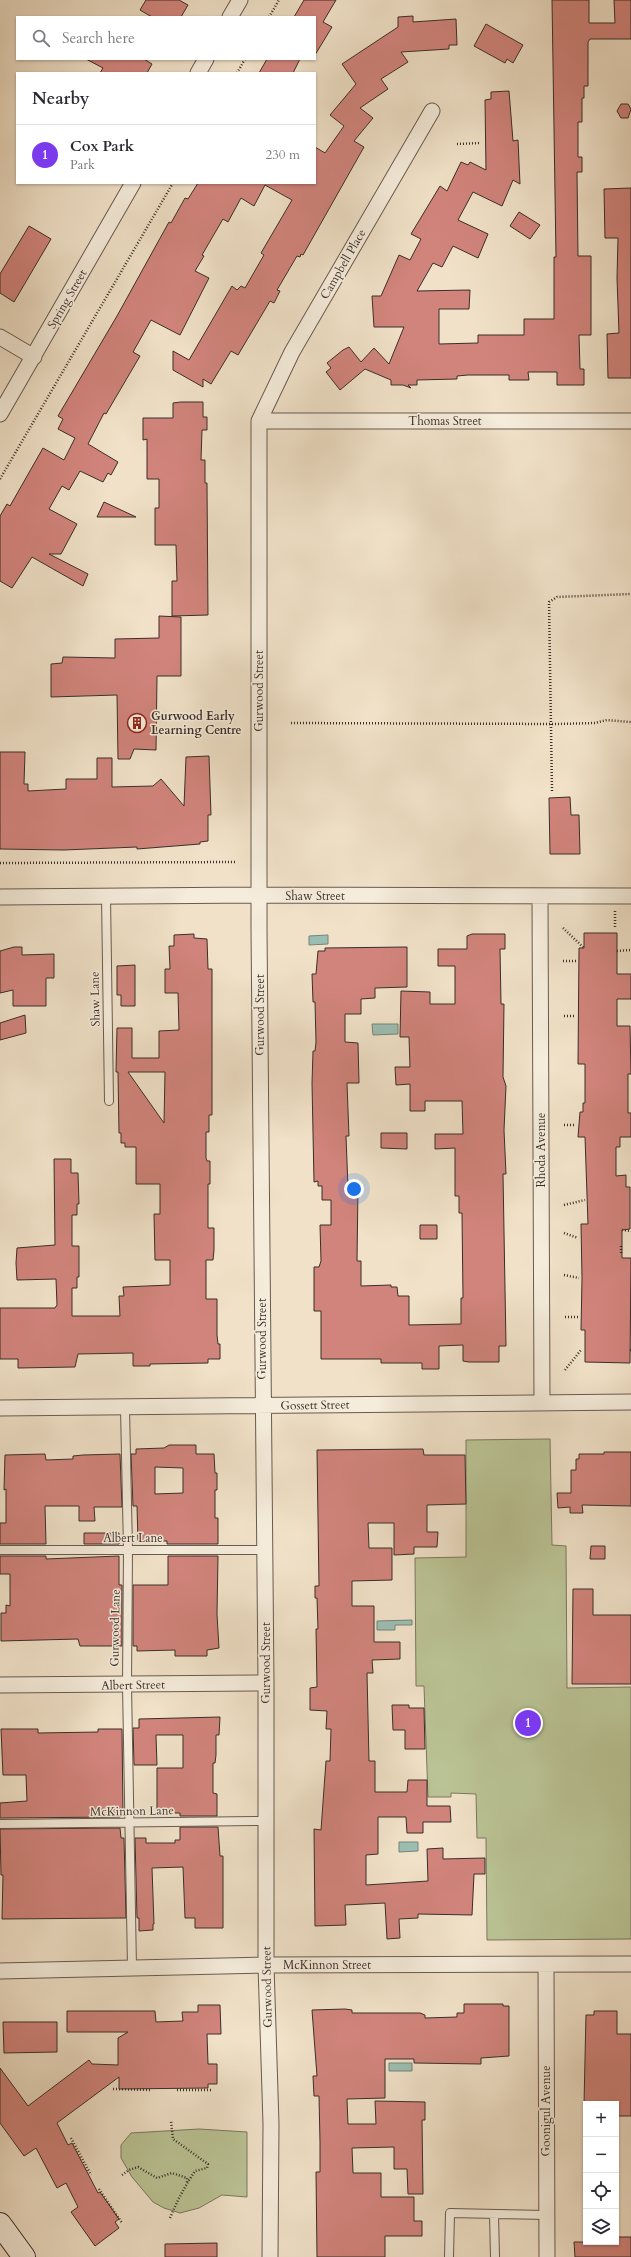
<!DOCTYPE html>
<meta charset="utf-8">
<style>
:root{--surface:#fff;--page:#f7f7f7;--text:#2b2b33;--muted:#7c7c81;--line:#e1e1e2;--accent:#7c3aed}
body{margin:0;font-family:Cardo,serif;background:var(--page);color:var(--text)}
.controls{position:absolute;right:12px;bottom:12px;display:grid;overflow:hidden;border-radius:0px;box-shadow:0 1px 3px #0004}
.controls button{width:36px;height:36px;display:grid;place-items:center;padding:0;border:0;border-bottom:1px solid var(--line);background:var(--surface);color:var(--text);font:20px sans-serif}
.you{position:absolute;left:354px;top:1189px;width:14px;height:14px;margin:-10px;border:3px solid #fff;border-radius:50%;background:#1a73e8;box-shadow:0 0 0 6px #1a73e833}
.badge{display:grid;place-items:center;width:26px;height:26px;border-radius:50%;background:var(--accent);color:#fff;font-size:13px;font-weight:700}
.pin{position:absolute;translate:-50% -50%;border:2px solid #fff;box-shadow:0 1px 4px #0006}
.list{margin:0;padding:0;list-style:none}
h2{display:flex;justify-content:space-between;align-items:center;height:52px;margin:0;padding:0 16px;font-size:17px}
h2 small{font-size:13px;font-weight:400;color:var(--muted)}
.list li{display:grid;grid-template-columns:26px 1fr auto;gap:12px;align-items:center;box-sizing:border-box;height:60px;padding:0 16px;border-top:1px solid var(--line)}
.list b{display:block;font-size:15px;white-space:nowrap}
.list p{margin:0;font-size:13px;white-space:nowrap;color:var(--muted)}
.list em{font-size:13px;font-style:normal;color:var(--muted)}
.icon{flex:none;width:22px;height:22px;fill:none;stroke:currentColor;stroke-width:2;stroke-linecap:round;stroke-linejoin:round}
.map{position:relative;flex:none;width:631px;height:2257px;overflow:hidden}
.search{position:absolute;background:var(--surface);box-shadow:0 1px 3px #0004;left:16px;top:16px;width:300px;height:44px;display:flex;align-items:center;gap:10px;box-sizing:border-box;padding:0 14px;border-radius:0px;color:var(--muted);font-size:15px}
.panel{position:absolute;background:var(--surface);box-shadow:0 1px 3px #0004;left:16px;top:72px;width:300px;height:112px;border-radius:0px}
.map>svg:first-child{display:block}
.green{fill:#bac395;stroke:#7a785f}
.water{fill:#9bbeb2;stroke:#74847b}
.building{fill:#d1847c;stroke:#3a2e29;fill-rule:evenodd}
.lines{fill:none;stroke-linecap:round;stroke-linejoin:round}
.lane-casing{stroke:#685b51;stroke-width:10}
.street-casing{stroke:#685b51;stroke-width:17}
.secondary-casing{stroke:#3a2e29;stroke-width:24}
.path{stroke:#3a2e29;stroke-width:2.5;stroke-dasharray:1 2;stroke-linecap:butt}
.lane{stroke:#f5ecdb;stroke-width:8}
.street{stroke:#f5ecdb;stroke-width:15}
.secondary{stroke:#f5ecdb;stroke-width:22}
.labels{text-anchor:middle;stroke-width:3;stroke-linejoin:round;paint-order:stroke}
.street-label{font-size:12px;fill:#3a2e29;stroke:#f5ecdb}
.poi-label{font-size:12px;font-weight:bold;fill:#3a2e29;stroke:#f5ecdb;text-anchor:start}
</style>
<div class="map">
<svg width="631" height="2257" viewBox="0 0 631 2257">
<rect width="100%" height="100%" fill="#f0e1c8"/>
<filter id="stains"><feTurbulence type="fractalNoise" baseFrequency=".005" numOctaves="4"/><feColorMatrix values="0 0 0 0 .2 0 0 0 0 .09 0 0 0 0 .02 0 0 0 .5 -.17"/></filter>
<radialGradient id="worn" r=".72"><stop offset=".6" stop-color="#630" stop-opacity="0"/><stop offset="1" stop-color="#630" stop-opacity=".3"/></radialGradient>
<path class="green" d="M550,1439L552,1545L566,1546L567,1688L631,1687V1939L487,1940L486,1838H477L476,1794L451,1793V1797H428L424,1686H416L415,1558L466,1557V1440Z
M199,2129L247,2132V2197L222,2195L199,2208L180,2213L164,2208L153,2202L132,2177L121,2158V2145L131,2133Z"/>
<path class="water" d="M328,935V944L309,945V936Z
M372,1024H398V1034L373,1035Z
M412,1620V1625H395V1630H377V1621Z
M399,1842H418V1851L399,1852Z
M389,2063H412V2071H389Z"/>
<path class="building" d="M146,0H179L188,5L181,17H152L140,10Z
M304,0H336L323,22L332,27L315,55V17H294Z
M552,0H589V23H615L614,0H631V39H590L588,42V86H584V98H582V122H578V157H582V172H577L578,256H591V335H579L580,369H584V385H557V372H528L529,380H509V375H468L457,376V379L417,380V385H408L411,388L403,385H391V380L365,369L340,390L326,372L331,368L327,363L343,350L349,347L361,362L374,348L389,364L404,327H374L372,296H381L399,255L410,260L421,239L411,234L440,186L447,191L461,162L468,165L470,162L486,170L485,100L491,99V92L509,91L513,141L518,140L520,184L513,180L502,206L473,192L458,220L488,234L478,258L453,246L442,267L433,263L417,291L470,290L469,309H439V344L478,343V335H524V319H554V257H556Z
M413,16V22L456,19L457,45H449V49L401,52L408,62L381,79L388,89L360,108L373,118L354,141L364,147L303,255L301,254L300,257L297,256L277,290L280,291L274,303L270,301L238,355L231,351L211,384L203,379V387L173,370V351L189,360L232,286L237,290L241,286L245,288L264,255L261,253L292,200L265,185L254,206L241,198L228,222L223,219L202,255L204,256L195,271L209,278L180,335L151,320L133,352L140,356L106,414L104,413L88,444L118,462L111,475L108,473L103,482L80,471L69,490L62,486L49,509L77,524L61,554H49L88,574L83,586L32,557L12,588L0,581V516L7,504L10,506L43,448L64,460L75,438L58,429L63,419L58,416L117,316L169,222L171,223L185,198L188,199L198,183H315V147L325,153L344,126L330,115L356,84L342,64L398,27V17Z
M486,24L523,45L513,63L507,59L505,63L474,46Z
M86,59H144L152,64L147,73H100L103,68Z
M267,59H300L293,73H259Z
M621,104H628L631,109L628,118H621L617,111Z
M631,188V378H608L607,334L619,333L617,278L618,238H605L604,189Z
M519,212L540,225L530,239L510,226Z
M29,226L51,239L14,302L0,293V274Z
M181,402H203V417H207V430H202L201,460H205V483H207L208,615L172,616V581H177L176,545H155V508H159V479H147V439L143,440V418H173V403Z
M104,502L136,517H97Z
M159,616L181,617V676H157L156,750L134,749L130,759H118L117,695L51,697V664L62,663L63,657L115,658V639L159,638Z
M0,752H25L24,784H28V791L66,789V779H97V758H112V787L153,786L161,779L184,806L186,757L209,756L211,815H208V841L200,842V844L137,849V847L64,850L0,849Z
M570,797L571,815H579L580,854H550L549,798Z
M584,933H617V974H631V999H617V1026H630L631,1074H628V1113H631V1137H620V1147H616V1176L626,1175V1187H630V1229L622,1230V1258H631L630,1363L585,1362V1330H581L582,1279L581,1224H588L585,1137H578L580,1112H583V1103H585V1064H578L579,948H584Z
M194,934V938L207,939L208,969H212V1115H209V1132H206V1158L207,1161H210V1184H208V1228H214V1250L213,1260H206V1299H217V1335L218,1344H220V1359H208V1363L150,1364V1366H133V1353L78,1354L75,1367L18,1368V1359H0V1308H55L57,1305L56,1279L17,1280L16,1263L17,1248L55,1245L54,1159H71V1173H78L79,1204H77V1215H72V1246H79V1277H77V1288H72V1316H120L119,1296H124L123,1287L170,1285V1260H155L154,1214H160V1184H136V1147H125V1143H121V1133H119L118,1072H116L117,1028H132V1058H159V1031L179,1030L178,993H165V969H170L169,946H174V935ZM128,1072H165L164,1123Z
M472,934H505V949H500L501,1004H504L503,1077L506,1086L504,1130L506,1174H503L506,1346H499V1362H469L463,1361V1345L439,1346V1369H422V1363H381V1359H321V1311H314V1267H319L321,1261L320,1225H331V1200H322V1186H318V1181L314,1182L312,1083L313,1051H315L316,1042L315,1002H313L312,974H316L318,951H325V948L407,947V987L375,988V998L361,999V1014H345V1042L358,1043L359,1083H347L349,1136H346L348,1188L358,1187L357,1261H361V1286L391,1285V1287H397L398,1296H409V1325L461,1324V1298H463L462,1213H459V1196H455V1148L435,1149V1134H463L462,1101H425V1111H410V1084L396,1085L395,1067H410L409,1037H400L401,991L430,992V1004H455V966H438V949H467V936Z
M14,947H22V955L54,954V978H46V1006H13V990L0,993V951Z
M135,965V1006H121V995H117V966Z
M25,1015L26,1033L0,1040V1023Z
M381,1133H407V1149L381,1148Z
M420,1225H437V1239H420Z
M169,1445H196V1454H214L215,1473H217V1490H215V1518H218V1544H167V1541H138L137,1506H133L131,1454H136V1449L164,1448ZM155,1467L183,1468V1493L155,1494Z
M423,1449L424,1455H465L466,1504L427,1505V1532H438L437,1547H414V1554L394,1555V1523H368L369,1548H392V1580L352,1581V1606H374V1642H400V1659L372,1660L373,1673H367L369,1761H375V1792H407L408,1780H427V1806H450L451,1822H423V1833H407L406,1817H378V1854L366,1855V1885L428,1881L427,1849L443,1848V1859L485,1858V1874H474L472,1915L418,1914V1918L399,1919L400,1938L387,1939L385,1903L345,1905L346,1925L315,1926L314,1829L321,1830L326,1761H330L331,1729H326L327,1711L310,1710V1688L317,1687L316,1629H318L317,1598H315V1586H319L317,1450Z
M604,1452H631V1506L582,1505L583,1513H570V1507L558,1508L557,1493H571V1470H576V1459H579V1454H604Z
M45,1454L46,1460L73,1459V1456L83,1455L120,1454L122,1507H94L95,1521H79V1506H45L46,1544H0V1523H6V1489L4,1490L5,1455Z
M84,1533H119V1544H84Z
M591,1546H605V1559H590Z
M0,1556H46V1559L119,1556V1585H122V1646H80L78,1639L1,1641V1613H6V1605L10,1606V1574H0Z
M168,1556H218L217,1614L219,1648L207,1650V1656H175V1650L137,1651V1646H133V1585H168Z
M573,1589H593V1615H631V1684H572Z
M392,1705H409V1708H424L425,1749H405V1730H393Z
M220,1717L219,1735H216V1755L215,1763H213V1793L217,1794V1816H180V1813H157V1768H183V1735H156L157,1765H134L133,1728H139V1719Z
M1,1729H38V1733L98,1732V1729H122L123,1813H120V1817L0,1818V1803L27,1801L26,1775H3Z
M180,1827H218L220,1856H223V1928H195V1918H185L183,1867L152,1868L154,1924H153V1930L139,1931V1918H137L135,1838H146V1843H175V1840H180Z
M120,1828L121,1838H124L126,1918L2,1919L3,1875H1L0,1829Z
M464,2004H503V2006H509V2056L481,2058V2064L414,2063V2059H385V2098L347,2099L348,2124H376L375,2101L425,2102V2120H422L423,2194H408L407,2169H394V2147L352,2148L353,2173H381V2197H414V2221H422V2236H385V2257H317L316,2172H320V2142L319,2096H314L313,2076H317L312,2010L345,2009L352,2010V2013H420L425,2015V2018L457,2017V2013H464Z
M198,2005H220L221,2034H207L208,2064H217V2084H208V2088L119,2089V2077L57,2123L68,2145L72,2143L98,2193L100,2192L119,2219L115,2222L119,2228L95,2246L71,2212L78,2207L66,2183L57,2188L36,2148L24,2156L0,2123V2068L28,2106L89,2060L92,2064L118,2065V2038L128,2032H67V2011H155L156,2022L183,2021L182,2012H198Z
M594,2011H617V2034H631V2116H616V2104H584L586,2015H594Z
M3,2022H57V2052L4,2053Z
M616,2237H631V2257H575L574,2242H616Z
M217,2243V2257H165V2244Z"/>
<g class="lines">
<defs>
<path id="lane" d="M106,896L109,1101
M125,1408L128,1550L127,1685L132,1968
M0,1550H265
M0,1824L265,1821
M494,2214L495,2257
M449,2257L450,2213L547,2215"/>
<path id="street" d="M230,17L240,0
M198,73L206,59
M0,337L34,357
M0,414L133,183
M259,421H631
M0,897L259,895L631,896
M540,897L542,1402
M0,1408L631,1402
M0,1685L266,1683
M546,1965L547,2257
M0,1971L266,1965L631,1964
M270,2257L271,2124L266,1965V1683L259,928V421L292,352L432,111"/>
<path id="secondary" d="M0,2224L24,2257"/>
</defs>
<use href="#lane" class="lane-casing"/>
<use href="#street" class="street-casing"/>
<use href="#secondary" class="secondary-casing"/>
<path class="path" d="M269,17L279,0
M237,73L245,59
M457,144L481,143
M0,479L173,183
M291,723L557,724L595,723L607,720L631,722
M552,791L549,602L557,597L631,594
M0,863L236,862
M615,911V928
M563,928L584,948
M617,951L631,950
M563,961H576
M564,1016H574
M564,1125H576
M564,1205L585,1200
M622,1230L631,1231
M564,1233L578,1238
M621,1253V1244
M564,1275L579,1278
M565,1317H579
M630,1350H631
M565,1370L581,1350
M113,2089L151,2090
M177,2090H213
M71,2138L91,2175
M122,2175L129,2170L138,2167L157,2178L172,2173L187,2178V2182
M99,2189L122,2223
M170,2218C177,2201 185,2186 195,2171L207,2168L208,2164L173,2139L171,2121"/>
<use href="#lane" class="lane"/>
<use href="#street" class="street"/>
<use href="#secondary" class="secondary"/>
</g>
<defs>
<symbol id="building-ring" viewBox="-11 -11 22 22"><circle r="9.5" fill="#f5ecdb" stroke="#8f2418" stroke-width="1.5"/><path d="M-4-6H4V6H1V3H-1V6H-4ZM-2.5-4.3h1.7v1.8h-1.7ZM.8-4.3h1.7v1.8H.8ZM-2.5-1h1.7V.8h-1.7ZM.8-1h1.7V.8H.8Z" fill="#8f2418"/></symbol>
</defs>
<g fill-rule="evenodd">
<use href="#building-ring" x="126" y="712" width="22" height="22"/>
</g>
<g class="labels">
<g class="street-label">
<text transform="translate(343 264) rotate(-60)" y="4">Campbell Place</text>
<text transform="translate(67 299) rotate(-60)" y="4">Spring Street</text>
<text x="445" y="425">Thomas Street</text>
<text transform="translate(259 691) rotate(-90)" y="4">Gurwood Street</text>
<text x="315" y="900">Shaw Street</text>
<text transform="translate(95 999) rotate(-91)" y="4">Shaw Lane</text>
<text transform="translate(260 1015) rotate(-90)" y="4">Gurwood Street</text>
<text transform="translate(541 1150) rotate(-90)" y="4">Rhoda Avenue</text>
<text transform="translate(262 1339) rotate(-90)" y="4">Gurwood Street</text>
<text transform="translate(315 1405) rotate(-1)" y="4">Gossett Street</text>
<text x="133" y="1542">Albert Lane</text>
<text transform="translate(115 1628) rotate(-89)" y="4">Gurwood Lane</text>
<text transform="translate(266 1663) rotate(-90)" y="4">Gurwood Street</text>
<text transform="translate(133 1685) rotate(-1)" y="4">Albert Street</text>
<text transform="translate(132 1811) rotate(-1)" y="4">McKinnon Lane</text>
<text x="327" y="1969">McKinnon Street</text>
<text transform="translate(267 1987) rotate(-91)" y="4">Gurwood Street</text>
<text transform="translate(546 2111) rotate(-90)" y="4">Goonigul Avenue</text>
</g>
<g class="poi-label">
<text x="151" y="720">Gurwood Early<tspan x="151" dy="14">Learning Centre</tspan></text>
</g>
</g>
<rect width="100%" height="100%" filter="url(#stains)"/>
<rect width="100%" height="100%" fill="url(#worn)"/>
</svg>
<div class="controls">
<button>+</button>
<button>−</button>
<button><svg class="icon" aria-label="locate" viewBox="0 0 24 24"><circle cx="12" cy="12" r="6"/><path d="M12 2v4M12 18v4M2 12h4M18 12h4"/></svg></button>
<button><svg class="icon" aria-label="layers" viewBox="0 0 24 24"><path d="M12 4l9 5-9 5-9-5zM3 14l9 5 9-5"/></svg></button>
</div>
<div class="you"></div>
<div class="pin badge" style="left:528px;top:1723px">1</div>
<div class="search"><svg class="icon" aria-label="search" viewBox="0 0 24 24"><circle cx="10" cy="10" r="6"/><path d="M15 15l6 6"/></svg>Search here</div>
<section class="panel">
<h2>Nearby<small></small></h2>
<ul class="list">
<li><span class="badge">1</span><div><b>Cox Park</b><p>Park</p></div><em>230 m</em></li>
</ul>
</section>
</div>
